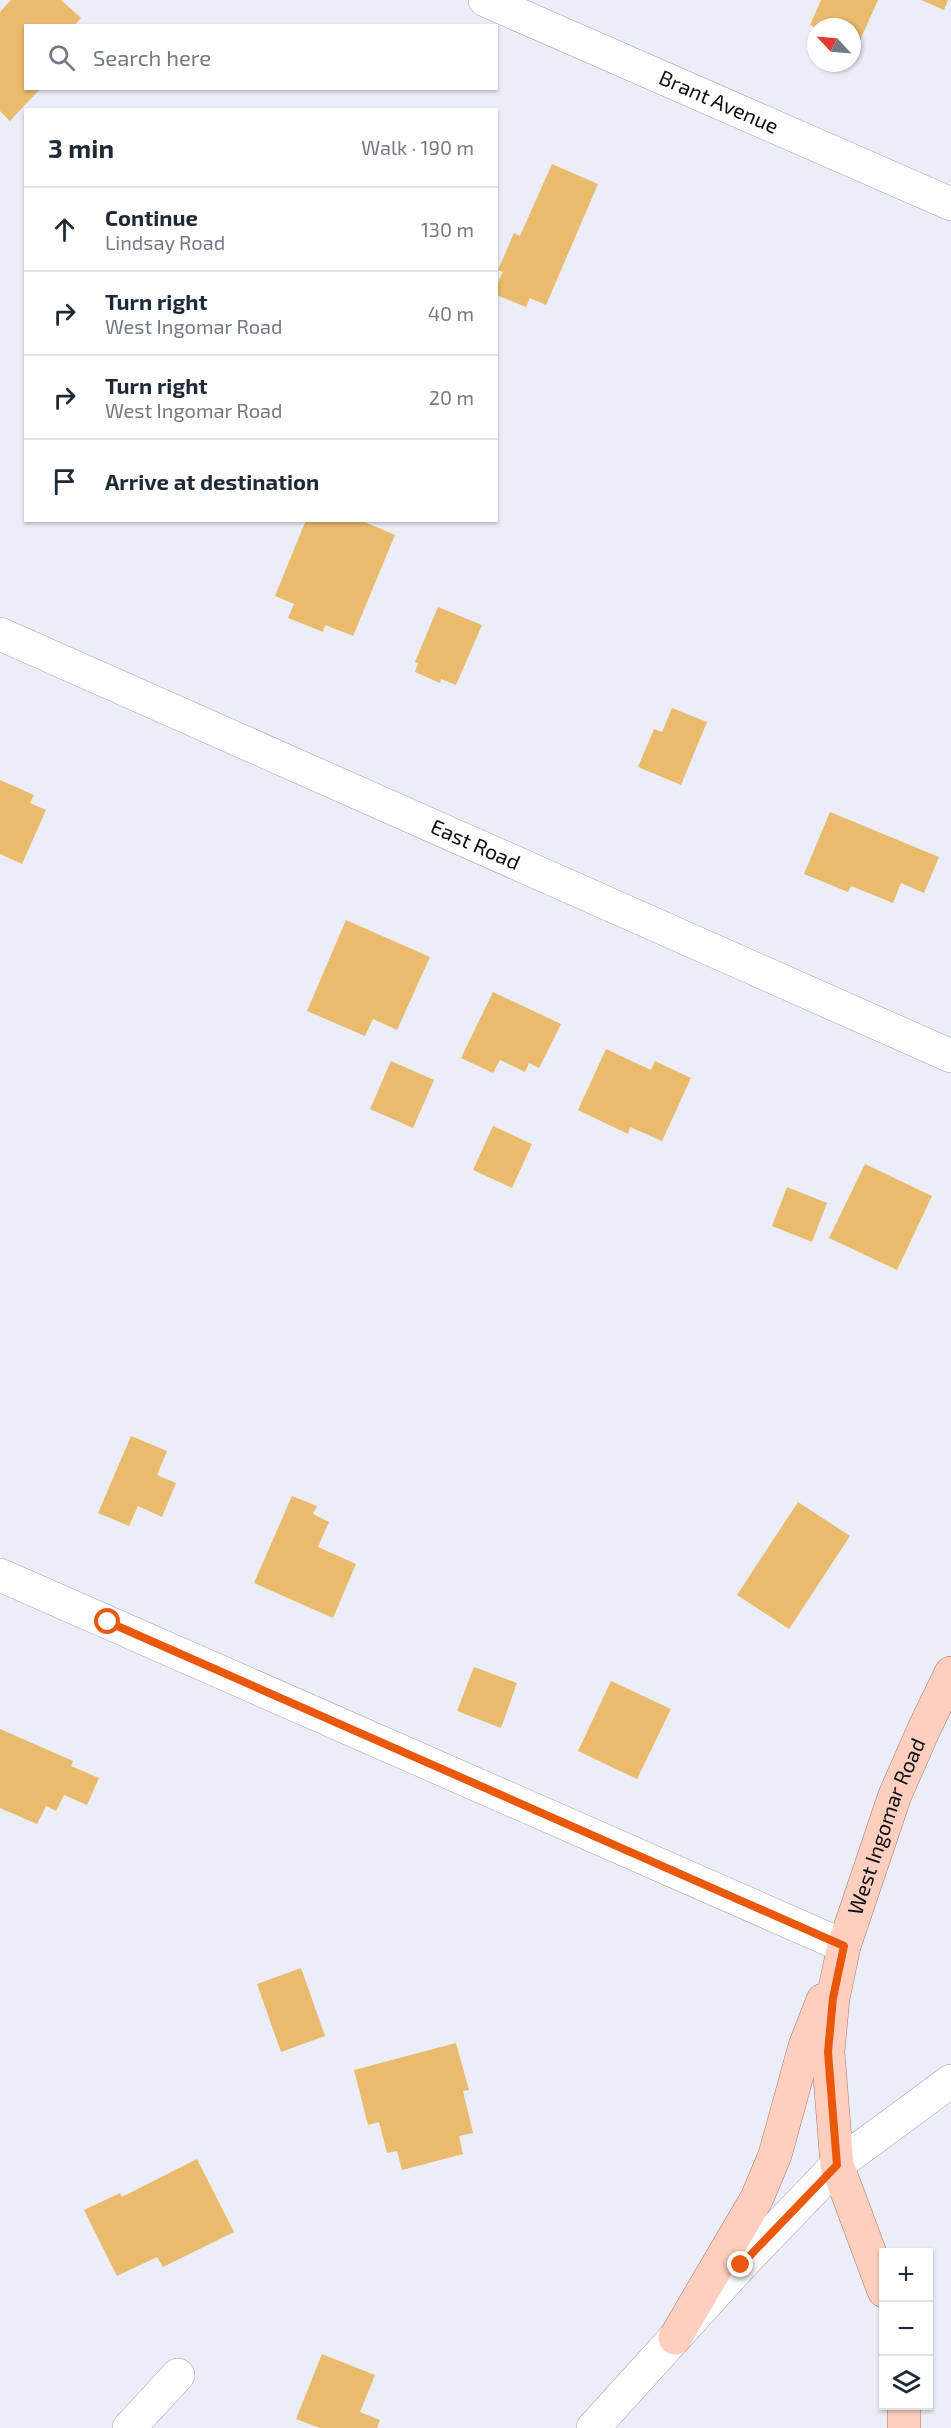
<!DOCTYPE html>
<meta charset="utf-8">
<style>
:root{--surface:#fff;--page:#f6f6f7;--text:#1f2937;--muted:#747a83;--line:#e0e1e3}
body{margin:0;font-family:"Exo 2",sans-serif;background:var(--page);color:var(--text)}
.controls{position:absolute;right:18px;bottom:18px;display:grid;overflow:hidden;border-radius:0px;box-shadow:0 2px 4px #0004}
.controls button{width:54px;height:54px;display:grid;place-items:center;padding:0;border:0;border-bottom:2px solid var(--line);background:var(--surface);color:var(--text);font:30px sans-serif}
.compass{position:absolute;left:807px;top:18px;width:54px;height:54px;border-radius:50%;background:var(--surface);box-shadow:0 2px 4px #0004;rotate:296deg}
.stop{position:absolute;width:18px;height:18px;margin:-14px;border:4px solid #ea580c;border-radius:50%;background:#fff}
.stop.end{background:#ea580c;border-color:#fff;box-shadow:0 2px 6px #0008}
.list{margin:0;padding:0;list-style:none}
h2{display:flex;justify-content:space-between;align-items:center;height:78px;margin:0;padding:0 24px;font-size:26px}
h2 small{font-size:20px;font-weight:400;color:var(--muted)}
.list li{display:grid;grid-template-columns:39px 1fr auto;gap:18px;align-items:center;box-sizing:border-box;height:84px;padding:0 24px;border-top:2px solid var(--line)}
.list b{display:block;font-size:22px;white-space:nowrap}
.list p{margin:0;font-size:20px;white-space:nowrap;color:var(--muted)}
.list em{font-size:20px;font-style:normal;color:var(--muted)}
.icon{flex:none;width:33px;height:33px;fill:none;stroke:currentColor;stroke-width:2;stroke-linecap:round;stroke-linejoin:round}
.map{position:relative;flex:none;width:951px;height:2428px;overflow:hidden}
.search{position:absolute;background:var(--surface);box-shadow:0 2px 4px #0004;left:24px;top:24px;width:474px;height:66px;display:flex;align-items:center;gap:15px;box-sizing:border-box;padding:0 21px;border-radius:0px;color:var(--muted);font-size:22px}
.panel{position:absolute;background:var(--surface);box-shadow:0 2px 4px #0004;left:24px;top:108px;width:474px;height:414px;border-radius:0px}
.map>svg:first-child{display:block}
.building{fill:#eaba6d}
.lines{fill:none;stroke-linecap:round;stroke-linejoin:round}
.minor-casing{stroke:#a1a3ae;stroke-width:34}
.tertiary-casing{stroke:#a1a3ae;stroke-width:34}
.primary-casing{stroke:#a97766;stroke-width:34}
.minor{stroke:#fff;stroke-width:33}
.tertiary{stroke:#fff;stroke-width:33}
.primary{stroke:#fecfbe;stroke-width:33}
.route{stroke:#ea580c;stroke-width:8}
.labels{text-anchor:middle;stroke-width:4.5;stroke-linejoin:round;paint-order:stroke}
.street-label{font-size:21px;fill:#0e0f13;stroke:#fff}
</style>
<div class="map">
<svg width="951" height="2428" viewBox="0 0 951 2428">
<rect width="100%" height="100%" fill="#ebeef9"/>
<path class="building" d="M11,0H61L81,18L74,26H26V88H41L10,121L0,111V12Z
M821,0H878L857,47L852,45V27L816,28L810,25Z
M921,0H948L944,10Z
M552,164L598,184L546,305L530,298L526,307L496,295V286L503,272L498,270L514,233L520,236Z
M306,520H360L395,535L353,636L325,625L323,632L288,618L294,604L275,596Z
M438,607L482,625L456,685L441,679L440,683L415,672L418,663L415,662Z
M672,708L707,722L681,785L638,767L654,729L662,732Z
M0,780L34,795L30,803L46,810L22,864L0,854Z
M830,812L939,857L924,893L901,883L893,903L851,886L848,892L804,874Z
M346,920L430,957L397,1030L373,1019L365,1036L307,1011Z
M493,992L561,1024L539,1068L529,1063L525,1072L500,1060L493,1073L461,1058Z
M606,1049L651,1070L655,1061L691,1078L662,1141L630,1127L628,1134L578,1110Z
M391,1061L434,1080L413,1128L370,1109Z
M493,1126L532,1144L512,1188L473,1170Z
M865,1164L932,1196L897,1270L829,1238Z
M787,1187L827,1203L812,1242L772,1226Z
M131,1436L167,1451L157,1475L176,1483L162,1517L138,1506L129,1526L98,1513Z
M292,1496L317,1506L313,1514L329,1522L318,1547L356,1564L333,1618L254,1583Z
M798,1502L850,1536L789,1629L737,1595Z
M474,1667L517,1683L501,1728L457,1711Z
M611,1681L671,1709L637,1779L578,1751Z
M0,1729L73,1761L71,1766L99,1778L87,1805L64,1795L56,1811L46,1806L37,1824L0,1808Z
M301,1968L325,2036L281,2052L257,1984Z
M456,2043L469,2090L463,2091L473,2133L459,2136L463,2154L402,2170L397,2151L387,2153L379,2122L368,2125L354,2070Z
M197,2159L234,2232L163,2267L157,2257L117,2276L84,2210L120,2193L122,2197Z
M322,2354L375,2375L360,2412L380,2420L377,2428H320L296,2419Z"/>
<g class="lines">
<defs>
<g id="minor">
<path id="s1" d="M485,0L951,204"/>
<path id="s2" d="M0,634L951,1056"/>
<path d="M0,1575L844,1946"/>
<path d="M129,2428L178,2375"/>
</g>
<path id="tertiary" d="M593,2428L741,2265L837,2165L951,2081"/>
<g id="primary">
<path id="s3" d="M884,2291L837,2165L828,2052L833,1998L844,1946L895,1795L924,1729L951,1673"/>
<path d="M675,2338L757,2198L775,2155L805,2046L823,2000"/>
<path d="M904,2406V2428"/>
</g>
</defs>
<use href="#minor" class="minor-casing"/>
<use href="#tertiary" class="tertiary-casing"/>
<use href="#primary" class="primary-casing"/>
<use href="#minor" class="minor"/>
<use href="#tertiary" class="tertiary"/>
<use href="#primary" class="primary"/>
</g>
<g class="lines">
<path class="route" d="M108,1622L844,1946L833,1998L828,2052L837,2165L741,2265"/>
</g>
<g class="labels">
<g class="street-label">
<text dy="7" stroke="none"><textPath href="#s1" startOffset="255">Brant Avenue</textPath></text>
<text dy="7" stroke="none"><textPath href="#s2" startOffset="520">East Road</textPath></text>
<text dy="7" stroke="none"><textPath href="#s3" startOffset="482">West Ingomar Road</textPath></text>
</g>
</g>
</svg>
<div class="controls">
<button>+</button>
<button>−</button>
<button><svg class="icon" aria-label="layers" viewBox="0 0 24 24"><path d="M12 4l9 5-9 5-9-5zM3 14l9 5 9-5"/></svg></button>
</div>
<svg class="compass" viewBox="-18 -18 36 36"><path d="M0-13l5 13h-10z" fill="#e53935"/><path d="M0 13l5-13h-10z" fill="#747a83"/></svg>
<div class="stop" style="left:108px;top:1622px"></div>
<div class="stop end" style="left:741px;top:2265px"></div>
<div class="search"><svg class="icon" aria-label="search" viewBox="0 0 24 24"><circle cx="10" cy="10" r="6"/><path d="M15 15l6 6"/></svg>Search here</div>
<section class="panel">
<h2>3 min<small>Walk · 190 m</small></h2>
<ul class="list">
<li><svg class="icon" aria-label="ahead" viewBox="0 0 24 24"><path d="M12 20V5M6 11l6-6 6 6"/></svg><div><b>Continue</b><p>Lindsay Road</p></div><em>130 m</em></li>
<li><svg class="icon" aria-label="right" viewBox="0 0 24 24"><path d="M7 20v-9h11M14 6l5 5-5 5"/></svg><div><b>Turn right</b><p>West Ingomar Road</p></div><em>40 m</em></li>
<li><svg class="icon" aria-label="right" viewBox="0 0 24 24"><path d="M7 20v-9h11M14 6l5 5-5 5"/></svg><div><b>Turn right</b><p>West Ingomar Road</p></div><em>20 m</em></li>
<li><svg class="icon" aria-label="arrive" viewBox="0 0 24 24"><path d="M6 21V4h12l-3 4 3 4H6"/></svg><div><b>Arrive at destination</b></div></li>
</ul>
</section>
</div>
